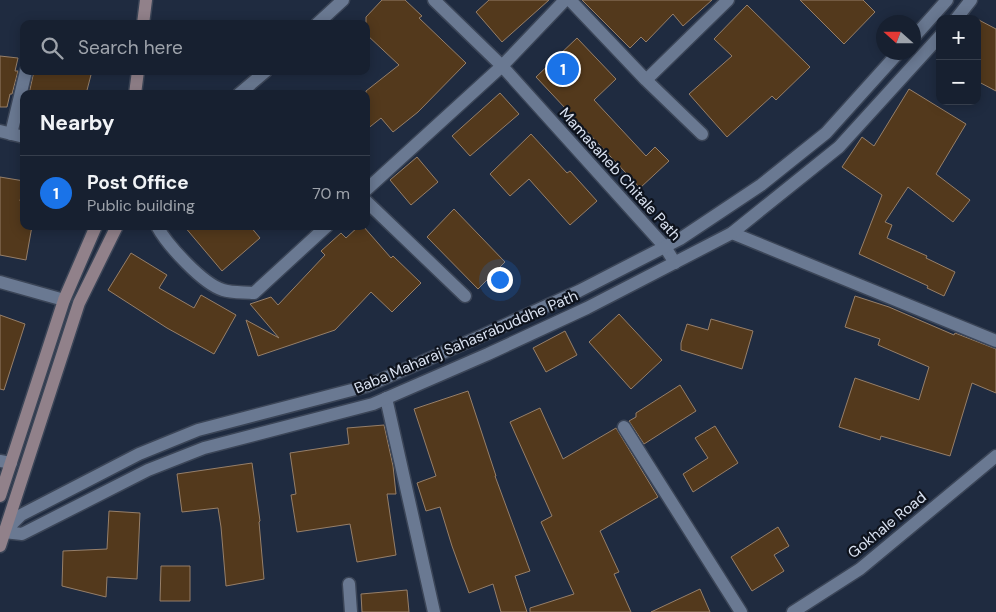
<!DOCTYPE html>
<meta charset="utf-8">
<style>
:root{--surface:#172030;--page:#242d3c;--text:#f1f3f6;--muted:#9ea3ab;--line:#363e4c;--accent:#1a73e8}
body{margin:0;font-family:"DM Sans",sans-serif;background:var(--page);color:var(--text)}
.controls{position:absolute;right:15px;top:15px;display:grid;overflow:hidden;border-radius:10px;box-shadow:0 2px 12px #0003}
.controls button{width:45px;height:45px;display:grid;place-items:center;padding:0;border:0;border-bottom:1px solid var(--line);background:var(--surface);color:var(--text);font:25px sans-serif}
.compass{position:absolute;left:876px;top:15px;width:45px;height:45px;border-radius:50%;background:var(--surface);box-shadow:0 2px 12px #0003;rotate:291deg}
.you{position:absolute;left:499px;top:279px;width:18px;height:18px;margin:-12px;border:4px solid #fff;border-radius:50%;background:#1a73e8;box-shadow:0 0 0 8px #1a73e833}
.badge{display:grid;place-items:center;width:32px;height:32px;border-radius:50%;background:var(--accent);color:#fff;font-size:16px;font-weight:700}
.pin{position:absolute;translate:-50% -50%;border:2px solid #fff;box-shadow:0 1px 5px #0006}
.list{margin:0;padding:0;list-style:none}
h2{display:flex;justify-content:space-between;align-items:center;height:65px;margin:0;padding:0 20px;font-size:21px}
h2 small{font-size:16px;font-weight:400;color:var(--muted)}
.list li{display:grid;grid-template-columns:32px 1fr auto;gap:15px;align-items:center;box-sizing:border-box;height:75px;padding:0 20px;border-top:1px solid var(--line)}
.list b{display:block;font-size:19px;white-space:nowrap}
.list p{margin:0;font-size:16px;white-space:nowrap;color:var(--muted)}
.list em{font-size:16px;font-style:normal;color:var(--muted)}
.icon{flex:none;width:28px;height:28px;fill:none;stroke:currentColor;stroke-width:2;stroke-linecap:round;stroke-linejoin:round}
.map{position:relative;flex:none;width:996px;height:612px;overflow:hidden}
.search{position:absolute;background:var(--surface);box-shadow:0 2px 12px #0003;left:20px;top:20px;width:350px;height:55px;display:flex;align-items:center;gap:12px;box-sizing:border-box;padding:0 18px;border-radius:10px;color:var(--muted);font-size:19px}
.panel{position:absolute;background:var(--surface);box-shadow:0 2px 12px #0003;left:20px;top:90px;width:350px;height:140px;border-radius:10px}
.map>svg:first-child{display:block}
.building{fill:#53391c;stroke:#967f69}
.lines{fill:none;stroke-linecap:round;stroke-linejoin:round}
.service-casing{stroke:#3b4557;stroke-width:15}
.minor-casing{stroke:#3b4557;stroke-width:15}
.tertiary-casing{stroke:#3b4557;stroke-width:15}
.secondary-casing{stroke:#3b4557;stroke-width:15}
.service{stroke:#6a7992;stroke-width:12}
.minor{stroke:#6a7992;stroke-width:12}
.tertiary{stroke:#6a7992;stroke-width:12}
.secondary{stroke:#91818a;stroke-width:12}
.labels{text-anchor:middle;stroke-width:4.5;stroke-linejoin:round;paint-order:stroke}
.street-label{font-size:15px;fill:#dbe3f2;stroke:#0e131d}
</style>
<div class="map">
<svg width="996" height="612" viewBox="0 0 996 612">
<rect width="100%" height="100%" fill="#1f2b40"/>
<path class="building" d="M382,0H405L422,16L419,18L466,63L418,112L393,132L381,118L366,130V91L399,65L366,34V17Z
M489,0H549L502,42L476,12Z
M582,0H712L683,26L673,14L646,42L641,37L630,48Z
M800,0H863L875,12L844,44Z
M747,5L810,67L776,100L772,96L727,137L689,94L732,56L714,39Z
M977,19L996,29V91L977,81Z
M577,38L616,79L594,100L646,156L655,147L669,161L640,188L536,77Z
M0,56L18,58L15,71H18L12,94H10L7,107H0Z
M34,71H92L86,94H29Z
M909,89L966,124L936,174L970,200L953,222L908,187L885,222L892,225L887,238L927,256L926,258L955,272L944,296L927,288L928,286L859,254L882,195L842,167L862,137L874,146Z
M500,93L519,114L470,156L452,136Z
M531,134L567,173L570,171L597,201L570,225L529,179L510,196L490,174Z
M417,157L438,182L411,205L390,180Z
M0,177L24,181L20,201L24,202V226H32L26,260L0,255Z
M454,209L505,262L478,289L427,237Z
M184,226H250L260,238L222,271Z
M359,226H363L391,258L393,256L421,283L392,312L371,292L335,330L258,356L246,320L279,338L250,304L271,297L278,305L325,255L321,251L341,233L346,238Z
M131,253L167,275L159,288L194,308L201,295L236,315L214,354L167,328L108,290Z
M855,296L889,307L954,335L955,333L996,349V393L972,383L950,456L881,436L880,440L839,427L855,378L919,400L929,367L878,345L880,339L845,327Z
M619,314L662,360L631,389L589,342Z
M0,315L25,324L4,390L0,389Z
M711,319L753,331L742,369L681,350V343L687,324L708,330Z
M565,331L577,355L546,372L533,348Z
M680,385L696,411L644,444L629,421L636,417V413Z
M468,391L496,476H495L530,571L515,576L527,612H501L493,584L469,593L452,546L440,507L426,511L417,483L436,476L414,409Z
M540,408L563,459L616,428L658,497L600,531L619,572L614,574L631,612H530V608L574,594L541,522L552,516L510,422Z
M384,425L393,466L396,494H387L396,555L357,562L350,524L297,532L291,495L296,494L290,453L349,444L347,428Z
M715,426L738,463L693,492L683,474L708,458L695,438Z
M252,463L260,521L259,522L264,579L226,586L221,527L218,508L182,512L177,474Z
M109,511L140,513L137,579L107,577L106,597L62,586L63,551L107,549Z
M778,527L789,546L774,555L784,571L752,591L731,557Z
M161,566H190V601H160Z
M700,589L710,612H651Z
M407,590L409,612H362L361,594Z"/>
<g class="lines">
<defs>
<path id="service" d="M11,134L26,71
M0,282L64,300
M624,427L741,612
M0,461L11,463"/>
<path id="minor" d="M434,0L502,66L665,247L675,263
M570,0L646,80L702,134
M646,80L728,0
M366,190L502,66L565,0
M366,201L465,296
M157,226C167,245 203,284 223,290C232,293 244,292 254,293L327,226
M732,233L996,341
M386,398L434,612
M349,584L351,612"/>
<path id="tertiary" d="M956,19L971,0
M317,24L343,0
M914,37L947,0
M239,94L266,71
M0,131L24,137
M4,532L22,534L148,470L204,448L373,404L488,354L587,308L732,233L839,147L940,36
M4,532L21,515L139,454L198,430L367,386L481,336L579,291L680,239L761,185L826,133L899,52
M793,612L860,569L996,456"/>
<path id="secondary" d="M143,24L146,0
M135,94L138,71
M0,496L64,300L96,226
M0,546L79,303L117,226"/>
</defs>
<use href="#service" class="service-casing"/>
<use href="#minor" class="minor-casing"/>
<use href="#tertiary" class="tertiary-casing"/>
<use href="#secondary" class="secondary-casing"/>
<use href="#service" class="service"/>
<use href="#minor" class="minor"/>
<use href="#tertiary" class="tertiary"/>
<use href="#secondary" class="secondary"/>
</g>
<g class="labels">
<g class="street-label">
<text transform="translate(620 174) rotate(48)" y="5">Mamasaheb Chitale Path</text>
<text transform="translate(466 342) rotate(-23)" y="5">Baba Maharaj Sahasrabuddhe Path</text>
<text transform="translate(887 525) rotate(-39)" y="5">Gokhale Road</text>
</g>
</g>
</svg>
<div class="controls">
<button>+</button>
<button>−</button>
</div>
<svg class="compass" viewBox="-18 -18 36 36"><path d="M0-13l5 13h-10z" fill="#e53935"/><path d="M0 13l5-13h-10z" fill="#9ea3ab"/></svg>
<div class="you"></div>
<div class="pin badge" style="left:563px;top:69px">1</div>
<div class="search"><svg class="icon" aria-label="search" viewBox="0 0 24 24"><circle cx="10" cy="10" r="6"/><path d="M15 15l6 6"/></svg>Search here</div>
<section class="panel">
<h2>Nearby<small></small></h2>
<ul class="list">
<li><span class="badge">1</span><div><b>Post Office</b><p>Public building</p></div><em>70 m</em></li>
</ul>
</section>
</div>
